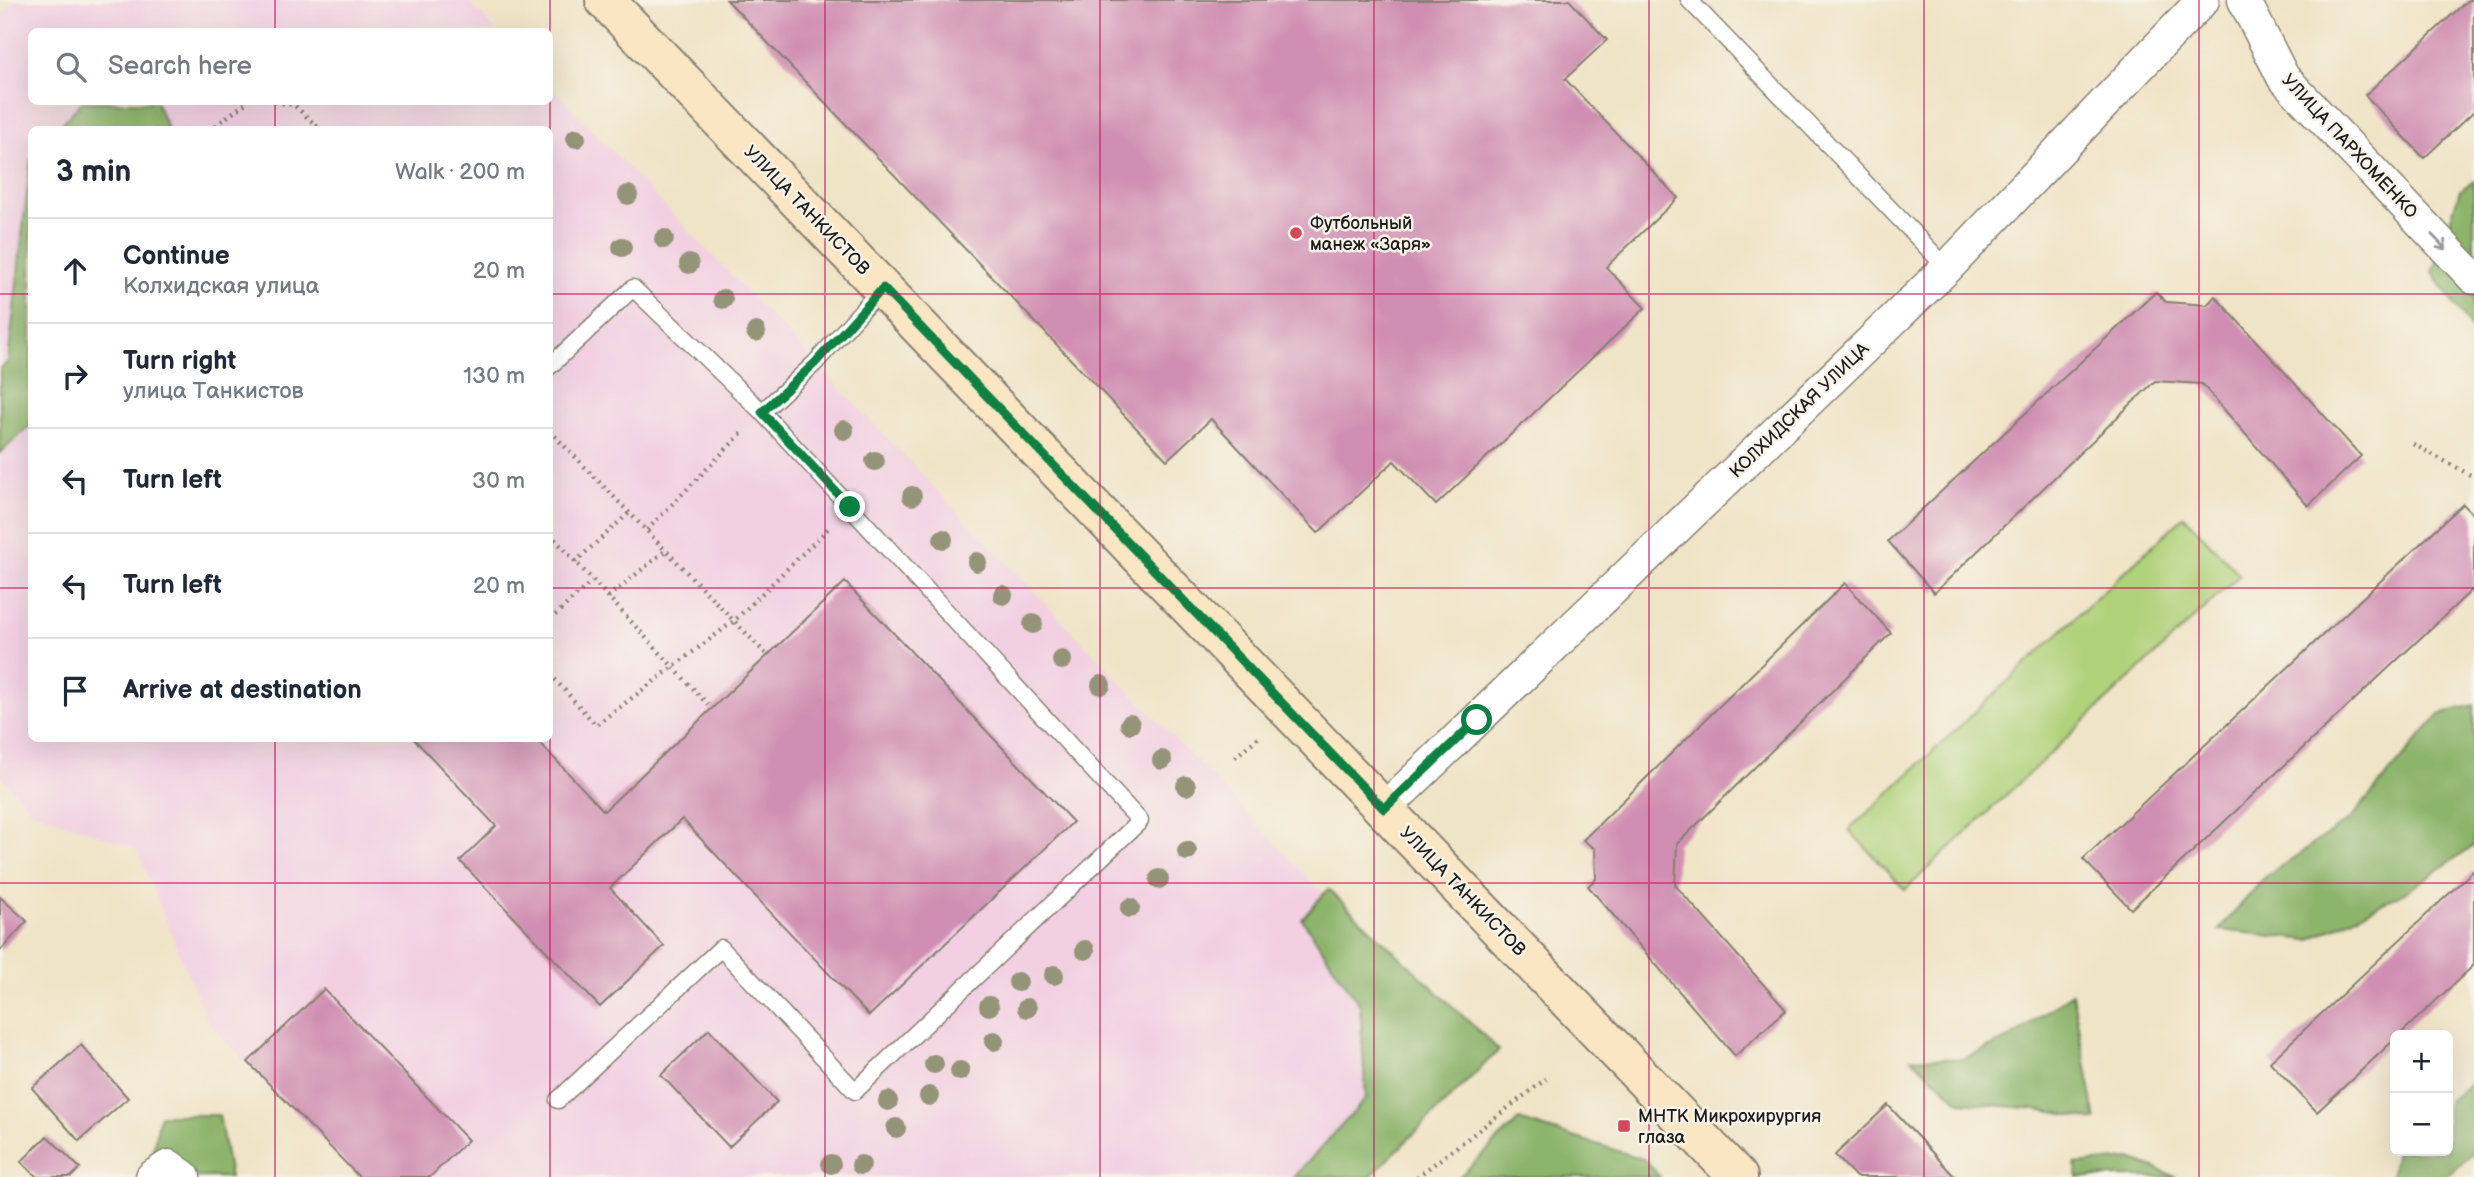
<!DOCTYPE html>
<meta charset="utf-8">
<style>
:root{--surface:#fff;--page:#f6f6f7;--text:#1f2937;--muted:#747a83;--line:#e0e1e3}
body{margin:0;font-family:"Balsamiq Sans",sans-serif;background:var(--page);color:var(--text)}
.controls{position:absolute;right:21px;bottom:21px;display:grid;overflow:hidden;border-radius:10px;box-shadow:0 7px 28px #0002}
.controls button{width:63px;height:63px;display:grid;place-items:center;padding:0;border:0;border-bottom:2px solid var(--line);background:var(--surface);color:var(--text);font:35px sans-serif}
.stop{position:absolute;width:21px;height:21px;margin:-16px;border:5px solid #0b8043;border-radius:50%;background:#fff}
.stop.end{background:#0b8043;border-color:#fff;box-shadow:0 2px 7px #0008}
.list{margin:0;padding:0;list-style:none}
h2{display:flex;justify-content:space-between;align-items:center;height:91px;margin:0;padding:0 28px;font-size:30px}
h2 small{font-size:23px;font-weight:400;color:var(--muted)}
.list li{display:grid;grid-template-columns:46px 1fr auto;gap:21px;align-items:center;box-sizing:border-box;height:105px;padding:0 28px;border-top:2px solid var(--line)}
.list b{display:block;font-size:26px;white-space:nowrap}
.list p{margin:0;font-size:23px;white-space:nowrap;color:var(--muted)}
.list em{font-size:23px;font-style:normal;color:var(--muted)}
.icon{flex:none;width:38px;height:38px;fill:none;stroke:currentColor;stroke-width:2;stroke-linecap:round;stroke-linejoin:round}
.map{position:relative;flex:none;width:2474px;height:1177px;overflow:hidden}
.search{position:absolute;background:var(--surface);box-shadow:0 7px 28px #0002;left:28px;top:28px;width:525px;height:77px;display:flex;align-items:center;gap:18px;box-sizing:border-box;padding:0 24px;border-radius:10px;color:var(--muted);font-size:26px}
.panel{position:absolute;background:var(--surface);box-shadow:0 7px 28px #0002;left:28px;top:126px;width:525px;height:616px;border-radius:10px}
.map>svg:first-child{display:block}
.built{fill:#f2d0e2;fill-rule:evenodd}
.green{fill:#b0d27a;stroke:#66774b;stroke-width:2}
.forest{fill:#8cb46a;stroke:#546843;stroke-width:2}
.building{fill:#d08fb2}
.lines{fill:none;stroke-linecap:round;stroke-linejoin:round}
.lane-casing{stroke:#868072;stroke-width:19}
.street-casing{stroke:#868072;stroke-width:35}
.secondary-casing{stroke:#868072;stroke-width:42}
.path{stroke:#868072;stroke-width:4.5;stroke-dasharray:2 5;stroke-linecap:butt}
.lane{stroke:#fff;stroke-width:16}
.street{stroke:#fff;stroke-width:32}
.secondary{stroke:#fbe6c4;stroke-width:38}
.tree{fill:#949478}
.oneway{stroke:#999}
.route{stroke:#0b8043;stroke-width:9}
.grid{fill:none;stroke:#c2185b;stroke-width:2;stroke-opacity:0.55}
.poi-dot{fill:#d1495b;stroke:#f7f3e8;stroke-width:2.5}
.labels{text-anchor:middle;stroke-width:5;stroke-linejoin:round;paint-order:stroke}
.street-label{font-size:18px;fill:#1c1c1c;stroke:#f7f3e8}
.poi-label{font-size:18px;fill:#1c1c1c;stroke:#f7f3e8;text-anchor:start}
</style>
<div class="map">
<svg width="2474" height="1177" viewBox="0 0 2474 1177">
<rect width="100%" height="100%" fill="#f7f3e8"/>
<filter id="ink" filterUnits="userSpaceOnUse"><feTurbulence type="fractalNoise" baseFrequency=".0143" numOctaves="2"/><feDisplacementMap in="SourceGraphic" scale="14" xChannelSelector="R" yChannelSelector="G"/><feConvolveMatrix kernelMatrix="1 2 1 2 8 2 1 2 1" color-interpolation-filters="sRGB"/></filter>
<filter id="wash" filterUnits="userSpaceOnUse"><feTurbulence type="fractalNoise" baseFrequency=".00686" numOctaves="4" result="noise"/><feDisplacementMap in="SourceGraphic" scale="28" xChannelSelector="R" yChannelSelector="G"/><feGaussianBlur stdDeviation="1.57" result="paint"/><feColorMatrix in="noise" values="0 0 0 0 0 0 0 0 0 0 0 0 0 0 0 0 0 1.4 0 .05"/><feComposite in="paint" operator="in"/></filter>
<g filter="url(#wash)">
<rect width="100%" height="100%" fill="#f0e4c7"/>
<path class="built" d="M16,0H467L497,31L32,32V102H550V86L1477,1054L1346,1177H358L208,1023L136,848L32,811L0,776V16ZM32,130H550V738H32Z"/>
<path class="green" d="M2184,516L2240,575L1905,890L1849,830Z"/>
<path class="forest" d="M82,102H156L168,129H57Z
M31,158V425L0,453V369L8,362Z
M2474,181V330H2472L2433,273L2460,190Z
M2474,705V845L2408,891L2309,940L2219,930L2264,878L2350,819L2440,714Z
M1328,889L1499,1050L1370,1177H1294L1366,1099L1360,1005L1302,919Z
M2072,993L2096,1120L2036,1109L1960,1102L1911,1058L1963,1059L2012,1037Z
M2474,1082V1153L2445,1177H2391L2396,1151H2448V1101Z
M160,1115H219L230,1177H148Z
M1519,1120L1644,1159L1660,1177H1459Z
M2131,1159L2177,1177H2078L2075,1164Z"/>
<g id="blocks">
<path class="building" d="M727,0H1569L1607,40L1565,79L1678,198L1606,267L1645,308L1436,505L1394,461L1318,533L1211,419L1167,460Z
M2468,0H2474V111L2424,158L2365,95Z
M2156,292L2166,302L2207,305L2215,296L2361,456L2308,506L2202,384L2155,381L1934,593L1888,541Z
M2463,504L2474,515V588L2131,909L2083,859Z
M845,582L1073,822L869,1016L682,819L610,888L664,946L600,1007L460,861L496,826L413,738H535L604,811Z
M1845,583L1891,633L1677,844L1675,885L1786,1010L1735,1056L1588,886L1596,879L1595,849L1583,840Z
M2474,870V965L2317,1112L2270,1062Z
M0,897L27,921L0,951Z
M324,989L468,1140L430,1177H359L248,1062Z
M709,1029L777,1102L729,1147L661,1075Z
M81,1045L128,1098L79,1141L32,1088Z
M1888,1105L1955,1177H1856L1835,1155Z
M47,1136L80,1168L71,1177H37L21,1162Z"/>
</g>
</g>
<g filter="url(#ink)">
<use href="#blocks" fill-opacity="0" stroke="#868072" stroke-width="2"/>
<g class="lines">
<defs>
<path id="lane" d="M1689,0L1947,268
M550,366L633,288L762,412L1140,821L855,1091L721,948L558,1100
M762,412L815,363L882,288"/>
<path id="street" d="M2244,0L2283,77L2474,278
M1384,809L1947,268L2203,0
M152,1177L169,1166L184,1177"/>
<path id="secondary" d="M605,0L1738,1177"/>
</defs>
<use href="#lane" class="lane-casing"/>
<use href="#street" class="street-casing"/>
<use href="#secondary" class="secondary-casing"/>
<path class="path" d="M275,102L294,105L321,130
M210,130L247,102
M550,431L768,656
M2413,444L2474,477
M647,530L744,431
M550,534L712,709
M575,562L629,513
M608,597L666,550
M550,620L592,581
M550,674L596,725L734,621L831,526
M1235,757L1260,736
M1417,1177L1546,1079"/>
<use href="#lane" class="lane"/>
<use href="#street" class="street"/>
<use href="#secondary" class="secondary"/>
</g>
<g class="tree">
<circle cx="576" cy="138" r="10"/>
<circle cx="628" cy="195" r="10"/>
<circle cx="664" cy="239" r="10"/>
<circle cx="622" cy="247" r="10"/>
<circle cx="689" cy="264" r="10"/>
<circle cx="723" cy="299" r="10"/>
<circle cx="756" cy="332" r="10"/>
<circle cx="844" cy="430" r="10"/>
<circle cx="875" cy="461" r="10"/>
<circle cx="912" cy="496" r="10"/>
<circle cx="943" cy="539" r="10"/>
<circle cx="977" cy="562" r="10"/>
<circle cx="1003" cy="595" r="10"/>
<circle cx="1033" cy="624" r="10"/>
<circle cx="1062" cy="660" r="10"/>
<circle cx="1101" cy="685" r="10"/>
<circle cx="1130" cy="724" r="10"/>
<circle cx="1162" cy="760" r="10"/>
<circle cx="1186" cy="786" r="10"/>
<circle cx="1187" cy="851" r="10"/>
<circle cx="1159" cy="879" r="10"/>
<circle cx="1130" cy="908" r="10"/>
<circle cx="1085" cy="950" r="10"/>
<circle cx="1054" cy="975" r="10"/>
<circle cx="1018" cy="982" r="10"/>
<circle cx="989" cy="1006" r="10"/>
<circle cx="1027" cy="1008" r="10"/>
<circle cx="994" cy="1041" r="10"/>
<circle cx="934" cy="1064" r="10"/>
<circle cx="960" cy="1071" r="10"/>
<circle cx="929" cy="1096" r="10"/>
<circle cx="888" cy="1101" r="10"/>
<circle cx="896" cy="1128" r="10"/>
<circle cx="831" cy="1164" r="10"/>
<circle cx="861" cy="1165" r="10"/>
</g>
<defs><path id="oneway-shaft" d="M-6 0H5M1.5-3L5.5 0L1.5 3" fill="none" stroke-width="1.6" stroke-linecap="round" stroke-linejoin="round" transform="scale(1.75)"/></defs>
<use class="oneway" href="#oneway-shaft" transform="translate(2439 242) rotate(46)"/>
</g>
<g class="lines" filter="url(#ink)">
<path class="route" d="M850,507L762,412L815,363L883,288L1384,809L1477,720"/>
</g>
<path class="grid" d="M275,0V32M550,0V1177M825,0V1177M1100,0V1177M1374,0V1177M1649,0V1177M1924,0V1177M2199,0V1177M275,102V130M0,294H32M550,294H2474M0,588H32M550,588H2474M275,738V1177M0,883H2474"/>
<g class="poi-dot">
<circle cx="1296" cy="233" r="7"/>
<rect x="1617" y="1119" width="14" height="14" rx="3.5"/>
</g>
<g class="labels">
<g class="street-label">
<text transform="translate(2350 146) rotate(47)" y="6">УЛИЦА ПАРХОМЕНКО</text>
<text transform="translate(807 210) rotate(46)" y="6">УЛИЦА ТАНКИСТОВ</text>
<text transform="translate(1799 410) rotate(-44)" y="6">КОЛХИДСКАЯ УЛИЦА</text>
<text transform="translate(1463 891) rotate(46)" y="6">УЛИЦА ТАНКИСТОВ</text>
</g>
<g class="poi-label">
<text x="1310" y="229">Футбольный<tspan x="1310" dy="21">манеж «Заря»</tspan></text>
<text x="1638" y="1122">МНТК Микрохирургия<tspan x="1638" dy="21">глаза</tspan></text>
</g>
</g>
</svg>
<div class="controls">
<button>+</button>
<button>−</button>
</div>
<div class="stop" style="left:1477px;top:720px"></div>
<div class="stop end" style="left:850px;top:507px"></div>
<div class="search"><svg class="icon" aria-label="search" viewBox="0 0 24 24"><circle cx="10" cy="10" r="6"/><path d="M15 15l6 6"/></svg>Search here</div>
<section class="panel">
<h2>3 min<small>Walk · 200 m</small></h2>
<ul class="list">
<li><svg class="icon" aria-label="ahead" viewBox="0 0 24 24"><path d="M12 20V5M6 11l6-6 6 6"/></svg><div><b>Continue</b><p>Колхидская улица</p></div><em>20 m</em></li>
<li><svg class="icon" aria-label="right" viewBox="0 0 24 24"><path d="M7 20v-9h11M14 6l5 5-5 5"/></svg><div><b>Turn right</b><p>улица Танкистов</p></div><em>130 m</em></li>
<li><svg class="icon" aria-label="left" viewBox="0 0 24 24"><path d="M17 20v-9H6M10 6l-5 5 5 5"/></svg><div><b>Turn left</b></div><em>30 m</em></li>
<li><svg class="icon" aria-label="left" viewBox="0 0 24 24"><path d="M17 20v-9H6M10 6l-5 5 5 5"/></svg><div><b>Turn left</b></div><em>20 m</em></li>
<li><svg class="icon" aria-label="arrive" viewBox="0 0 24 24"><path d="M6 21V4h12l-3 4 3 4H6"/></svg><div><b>Arrive at destination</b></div></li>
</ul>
</section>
</div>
